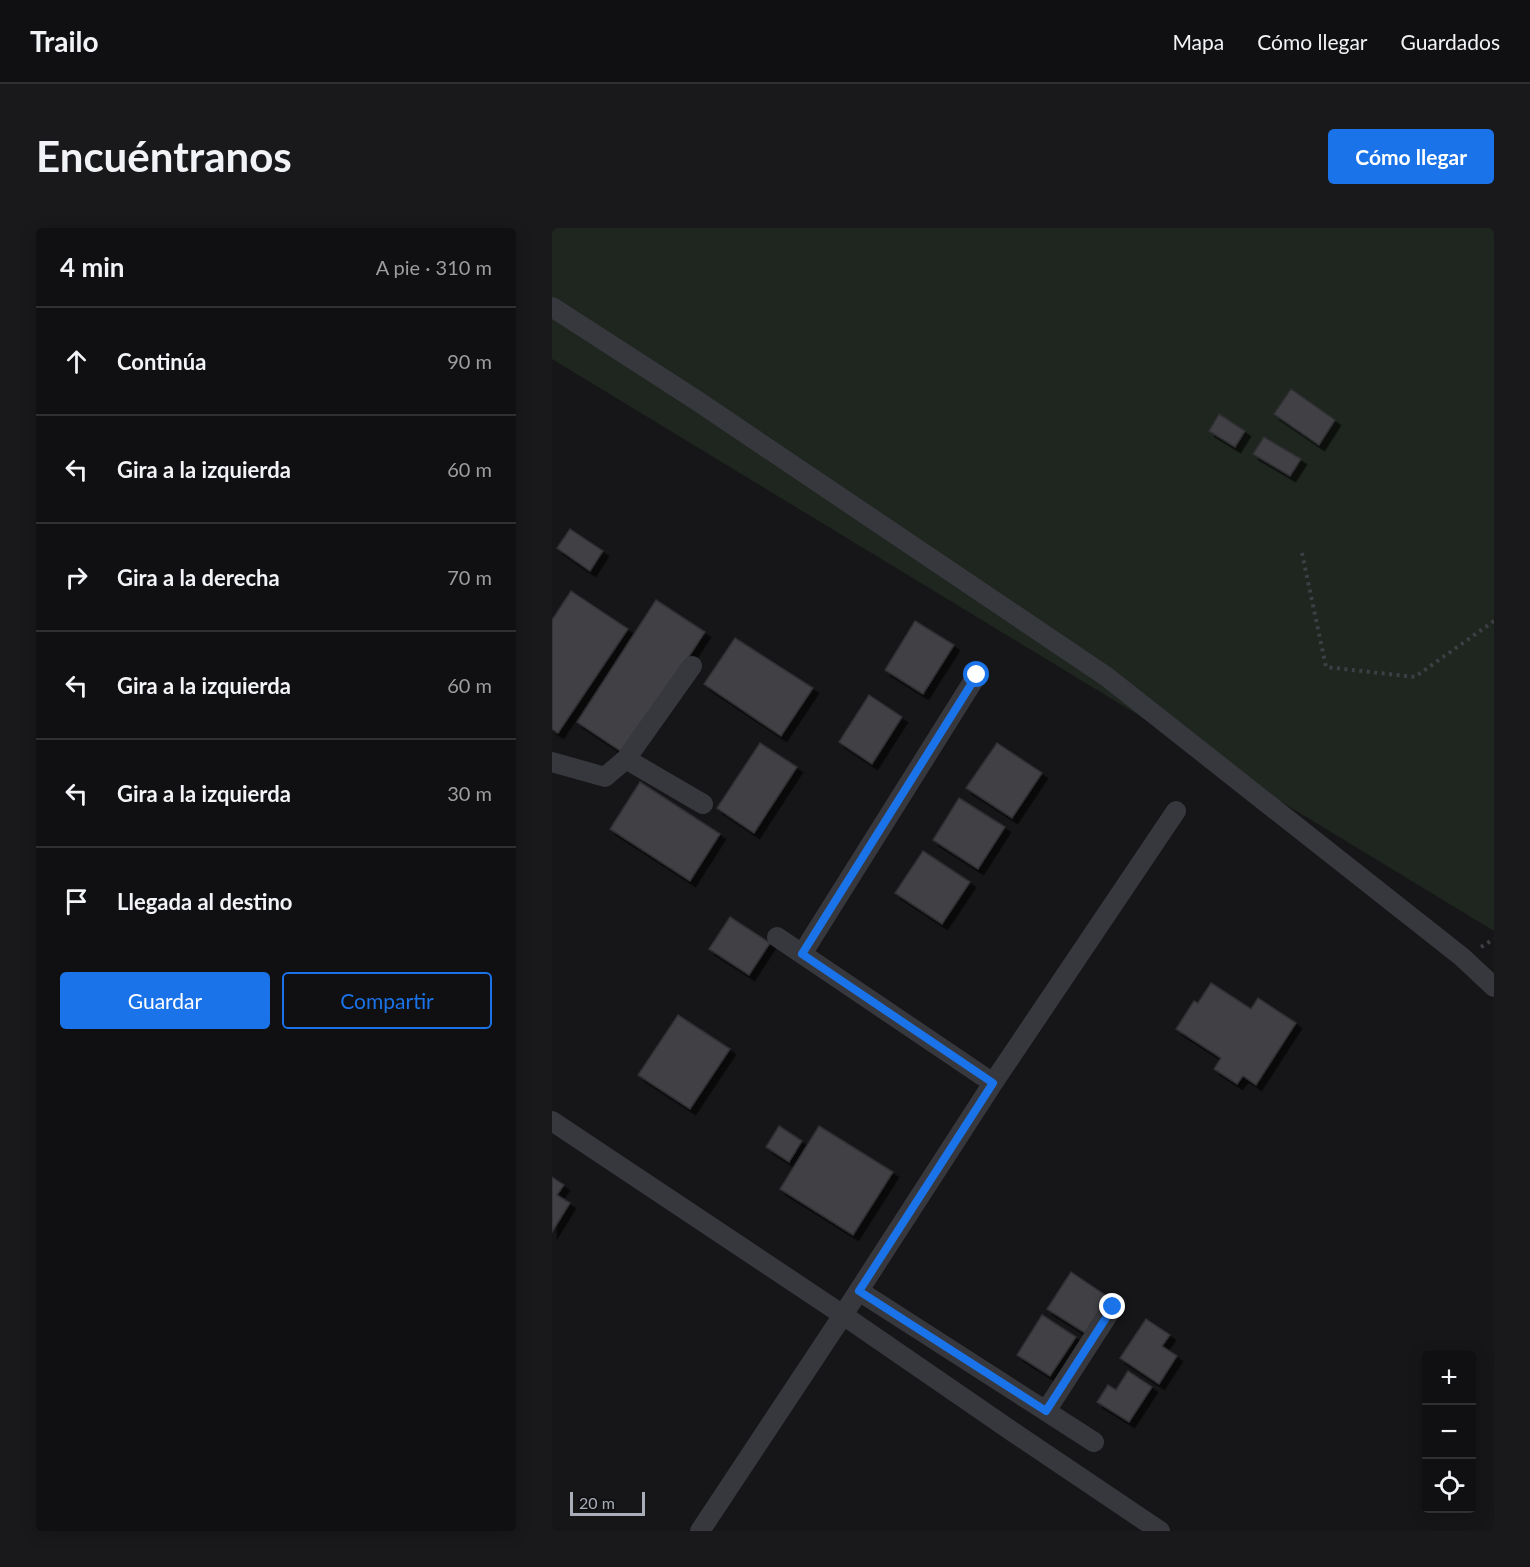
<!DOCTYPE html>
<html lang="es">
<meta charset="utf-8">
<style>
:root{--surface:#101012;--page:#19191b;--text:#f1f3f6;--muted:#9c9d9f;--line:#303032;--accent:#1a73e8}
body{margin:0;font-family:Lato,sans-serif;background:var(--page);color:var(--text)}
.controls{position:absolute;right:18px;bottom:18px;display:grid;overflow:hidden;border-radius:6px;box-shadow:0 3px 15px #0003}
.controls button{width:54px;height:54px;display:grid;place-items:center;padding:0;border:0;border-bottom:2px solid var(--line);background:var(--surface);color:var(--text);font:30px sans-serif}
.scale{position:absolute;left:18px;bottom:15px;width:75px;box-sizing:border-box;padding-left:6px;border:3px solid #a8adb8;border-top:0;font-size:16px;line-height:21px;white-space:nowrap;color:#a8adb8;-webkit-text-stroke:4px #111113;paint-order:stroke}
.stop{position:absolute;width:18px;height:18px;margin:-14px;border:4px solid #1a73e8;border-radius:50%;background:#fff}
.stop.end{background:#1a73e8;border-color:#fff;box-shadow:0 2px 6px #0008}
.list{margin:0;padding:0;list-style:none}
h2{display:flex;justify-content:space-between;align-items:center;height:78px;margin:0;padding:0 24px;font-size:26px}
h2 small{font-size:20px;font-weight:400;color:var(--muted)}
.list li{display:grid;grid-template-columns:39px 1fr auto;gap:18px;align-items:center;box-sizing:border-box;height:108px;padding:0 24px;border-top:2px solid var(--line)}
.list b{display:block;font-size:22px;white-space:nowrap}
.list em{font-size:20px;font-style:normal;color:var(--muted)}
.actions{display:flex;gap:12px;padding:18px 24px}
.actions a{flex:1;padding:14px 0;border:2px solid var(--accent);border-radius:6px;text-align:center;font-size:21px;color:var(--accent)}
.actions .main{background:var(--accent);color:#fff}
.icon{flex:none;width:33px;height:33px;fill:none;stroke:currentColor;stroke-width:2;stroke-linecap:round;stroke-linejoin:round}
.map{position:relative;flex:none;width:942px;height:1303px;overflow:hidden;border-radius:6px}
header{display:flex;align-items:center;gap:36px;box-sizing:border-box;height:84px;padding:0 30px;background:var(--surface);border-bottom:2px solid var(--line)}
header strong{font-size:28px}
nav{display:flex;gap:33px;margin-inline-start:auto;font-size:21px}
.intro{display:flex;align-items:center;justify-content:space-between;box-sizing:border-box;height:144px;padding:0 36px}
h1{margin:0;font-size:42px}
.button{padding:15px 27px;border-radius:6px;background:var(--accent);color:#fff;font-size:21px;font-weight:700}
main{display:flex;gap:36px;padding:0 36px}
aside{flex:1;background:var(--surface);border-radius:6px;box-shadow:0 3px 15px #0003}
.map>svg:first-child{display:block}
.green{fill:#1e261f}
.building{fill:#404145;stroke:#303034;stroke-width:1.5;filter:url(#shadow)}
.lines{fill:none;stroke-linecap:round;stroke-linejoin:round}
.path{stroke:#3d3f44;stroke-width:4;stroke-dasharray:3 4.5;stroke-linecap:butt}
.street{stroke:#37383d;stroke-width:20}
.route{stroke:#1a73e8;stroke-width:8}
</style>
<header>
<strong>Trailo</strong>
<nav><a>Mapa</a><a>Cómo llegar</a><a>Guardados</a></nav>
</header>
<div class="intro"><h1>Encuéntranos</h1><a class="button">Cómo llegar</a></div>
<main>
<aside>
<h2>4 min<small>A pie · 310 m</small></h2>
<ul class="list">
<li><svg class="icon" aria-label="ahead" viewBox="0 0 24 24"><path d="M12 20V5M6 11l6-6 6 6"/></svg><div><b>Continúa</b></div><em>90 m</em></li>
<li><svg class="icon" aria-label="left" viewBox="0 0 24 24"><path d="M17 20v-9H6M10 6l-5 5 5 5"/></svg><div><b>Gira a la izquierda</b></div><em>60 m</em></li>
<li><svg class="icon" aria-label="right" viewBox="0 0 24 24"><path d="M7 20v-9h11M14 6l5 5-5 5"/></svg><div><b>Gira a la derecha</b></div><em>70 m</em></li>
<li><svg class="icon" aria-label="left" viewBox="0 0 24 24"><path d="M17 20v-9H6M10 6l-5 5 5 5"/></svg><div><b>Gira a la izquierda</b></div><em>60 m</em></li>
<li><svg class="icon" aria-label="left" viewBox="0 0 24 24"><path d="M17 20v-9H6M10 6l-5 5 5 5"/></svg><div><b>Gira a la izquierda</b></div><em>30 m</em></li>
<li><svg class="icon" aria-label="arrive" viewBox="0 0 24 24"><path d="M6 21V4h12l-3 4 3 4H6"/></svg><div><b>Llegada al destino</b></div></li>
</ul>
<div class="actions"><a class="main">Guardar</a><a>Compartir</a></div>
</aside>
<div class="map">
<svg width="942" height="1303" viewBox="0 0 942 1303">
<defs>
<filter id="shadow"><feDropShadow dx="5.5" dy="5.5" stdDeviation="0" flood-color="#0009"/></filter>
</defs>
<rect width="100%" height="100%" fill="#161618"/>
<path class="green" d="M0,0H942V703L0,131Z"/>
<path class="building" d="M739,161L783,192L767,217L722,186Z
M667,186L693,203L683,219L657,203Z
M712,209L749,231L738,248L701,226Z
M18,301L51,323L38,343L5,320Z
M19,363L76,401L6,505L0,501V392Z
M104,372L153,404L73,526L25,494Z
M363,393L402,417L371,466L333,442Z
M183,410L261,460L229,508L152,456Z
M317,467L350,489L320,536L287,514Z
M208,515L245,539L202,605L165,580Z
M445,515L490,545L460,590L414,560Z
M88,554L168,606L138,653L58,601Z
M407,570L453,599L426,641L381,612Z
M371,623L418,654L390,696L343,665Z
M178,689L218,715L197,747L157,721Z
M659,755L699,781L706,770L744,795L704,857L691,848L685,856L662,841L669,830L624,801L642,773L646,775Z
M126,787L178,821L138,881L86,847Z
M227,898L250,913L237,934L214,919Z
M267,898L341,944L301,1007L228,961Z
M0,949L12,957L5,967L18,975L0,1004Z
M519,1044L556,1069L533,1105L495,1081Z
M490,1087L524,1109L498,1148L465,1127Z
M594,1091L618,1107L610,1118L625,1128L607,1156L568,1130Z
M576,1143L600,1159L577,1194L545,1174L556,1157L564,1162Z"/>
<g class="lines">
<path class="path" d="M750,325L774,439L863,449L942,393
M929,719L942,711"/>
<path class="street" d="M0,79L144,172L555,449L910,729L942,759
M74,531L151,576
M0,534L53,549L74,531L140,438
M225,709L441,855
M250,726L425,447
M0,893L291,1087L461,1204L608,1303
M307,1063L542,1214
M494,1183L561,1079
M148,1303L291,1087L441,855L624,583"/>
</g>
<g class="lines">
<path class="route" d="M425,447L250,726L441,855L307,1063L494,1183L561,1079"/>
</g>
</svg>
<div class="controls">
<button>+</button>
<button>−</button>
<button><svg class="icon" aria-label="locate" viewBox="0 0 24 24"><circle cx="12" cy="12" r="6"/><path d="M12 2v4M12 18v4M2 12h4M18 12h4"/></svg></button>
</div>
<div class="scale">20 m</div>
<div class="stop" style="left:425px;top:447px"></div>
<div class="stop end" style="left:561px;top:1079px"></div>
</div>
</main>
